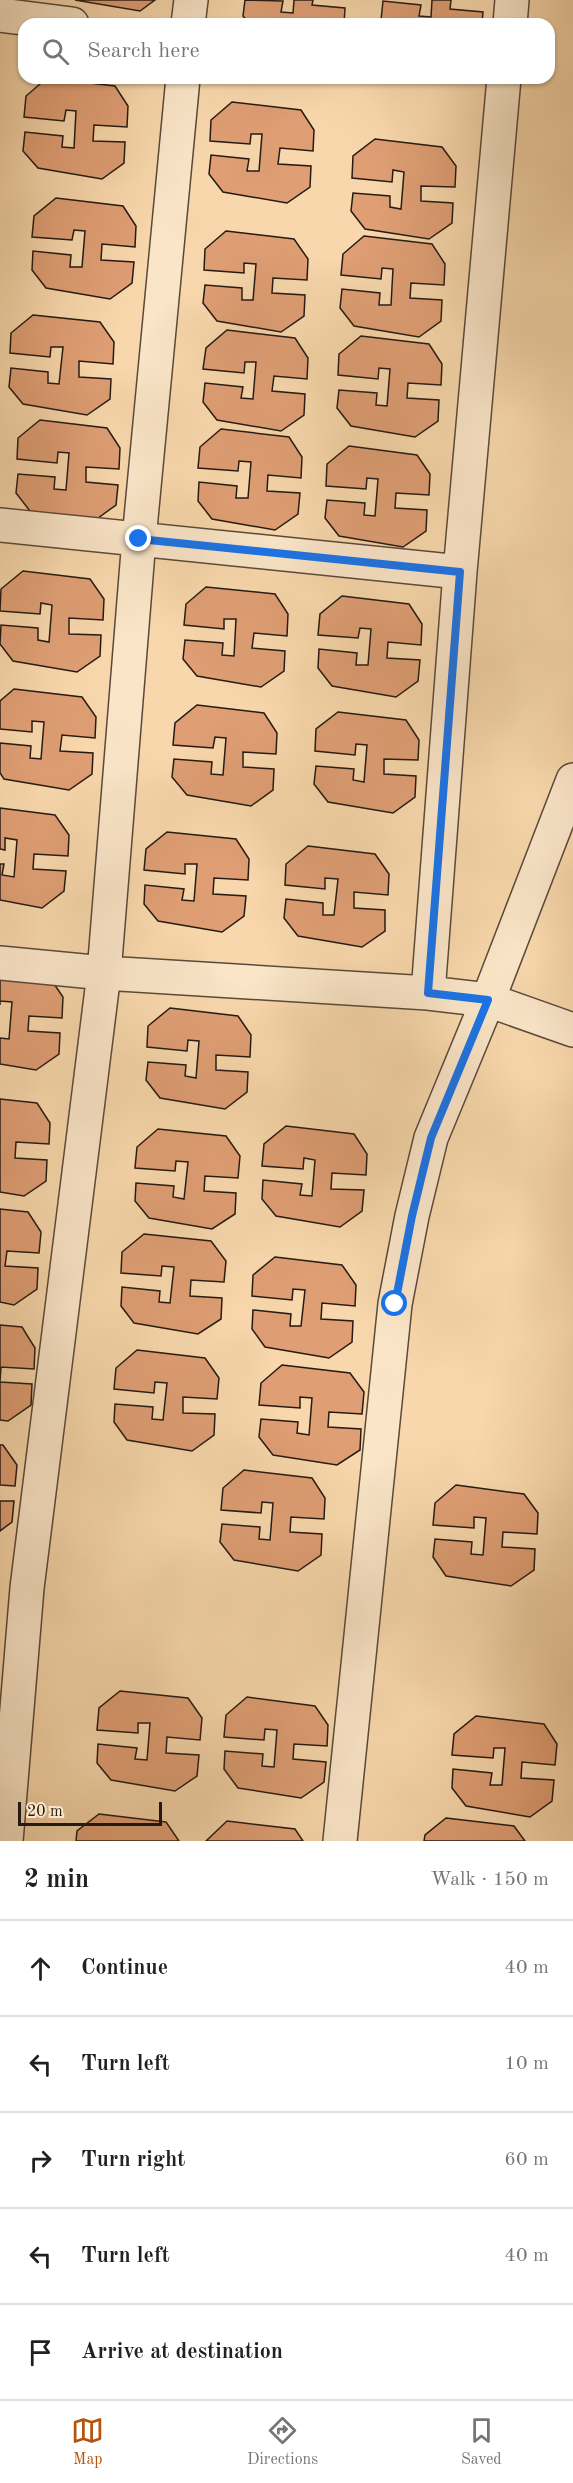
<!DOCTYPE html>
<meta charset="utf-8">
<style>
:root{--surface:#fff;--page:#f6f6f6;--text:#202124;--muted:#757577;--line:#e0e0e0;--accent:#b45309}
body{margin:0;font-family:"Old Standard TT",serif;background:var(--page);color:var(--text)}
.scale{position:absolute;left:18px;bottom:15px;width:144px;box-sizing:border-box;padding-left:6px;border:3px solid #261a14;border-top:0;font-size:16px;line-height:21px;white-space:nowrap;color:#261a14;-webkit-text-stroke:4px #fae5c8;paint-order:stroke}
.stop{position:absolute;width:18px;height:18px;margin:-14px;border:4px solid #1a73e8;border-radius:50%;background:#fff}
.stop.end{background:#1a73e8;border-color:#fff;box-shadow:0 2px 6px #0008}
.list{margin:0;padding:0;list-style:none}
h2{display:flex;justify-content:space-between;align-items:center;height:78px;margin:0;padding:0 24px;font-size:26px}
h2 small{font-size:20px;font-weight:400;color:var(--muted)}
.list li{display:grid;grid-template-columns:39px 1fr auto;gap:18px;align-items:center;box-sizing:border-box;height:96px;padding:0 24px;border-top:2px solid var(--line)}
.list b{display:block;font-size:22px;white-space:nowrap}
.list em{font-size:20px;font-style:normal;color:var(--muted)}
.icon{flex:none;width:33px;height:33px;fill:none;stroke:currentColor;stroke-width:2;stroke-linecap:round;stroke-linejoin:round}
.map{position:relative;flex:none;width:573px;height:1841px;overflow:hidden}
.search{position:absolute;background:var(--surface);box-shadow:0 2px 4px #0004;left:18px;right:18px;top:18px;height:66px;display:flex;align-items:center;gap:15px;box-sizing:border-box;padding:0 21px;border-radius:18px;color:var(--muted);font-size:22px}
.sheet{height:558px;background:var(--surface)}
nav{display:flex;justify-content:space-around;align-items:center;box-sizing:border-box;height:84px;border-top:2px solid var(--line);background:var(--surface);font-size:16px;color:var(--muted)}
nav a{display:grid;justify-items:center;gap:3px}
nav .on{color:var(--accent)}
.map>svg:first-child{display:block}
.building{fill:#df9e74;stroke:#261a14;stroke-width:1.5}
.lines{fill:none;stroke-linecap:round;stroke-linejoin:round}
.street-casing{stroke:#5a493a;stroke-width:36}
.street{stroke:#fae5c8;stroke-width:33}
.route{stroke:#1a73e8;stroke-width:8}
</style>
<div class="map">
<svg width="573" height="1841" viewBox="0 0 573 1841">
<rect width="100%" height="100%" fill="#f7d7ab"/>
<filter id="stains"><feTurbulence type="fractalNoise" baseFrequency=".00333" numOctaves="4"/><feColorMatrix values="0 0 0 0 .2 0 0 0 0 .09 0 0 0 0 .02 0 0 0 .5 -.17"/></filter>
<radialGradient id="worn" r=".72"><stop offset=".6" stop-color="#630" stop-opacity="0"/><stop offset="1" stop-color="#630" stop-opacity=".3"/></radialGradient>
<path class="building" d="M75,0H155L140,11Z
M245,0L283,1L281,12L293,13L294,0H313L312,5L345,8L344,24H250L243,16Z
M432,0H451L450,9L483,12L482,24H384L381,20L383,1L421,5L419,16L431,17Z
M47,78L115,86L128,106L127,127L94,125L93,141L125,142L124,163L102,179L38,168L23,151L25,132L63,136L62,147L74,148L76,111L66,110L64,121L24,117L26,96Z
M232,102L301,110L314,130L313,151L280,148L278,164L311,166L310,187L287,203L223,192L209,174L211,155L249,159L247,171H259L262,134H251L250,144L210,141L211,120Z
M375,139L442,147L456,166L455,187L421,186V201L453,203L452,223L429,239L365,229L351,211L353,193L390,196V207L401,209L404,172L393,170L392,182L352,178L353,156Z
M56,198L123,206L136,226L135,247L102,244L101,260L134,262L132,283L110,299L46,288L32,270L33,251L71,255L70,267H82L85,231L74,230L72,240L32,237L34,216Z
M226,231L294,239L308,259L307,280L273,278L272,293L305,295L304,316L281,332L217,321L203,303L205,285L242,288V300H253L256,264L244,263V273L204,270L205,249Z
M364,236L432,244L445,264L444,285L411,283L410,298L442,300L441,321L419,337L354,326L340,308L342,289L380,293L379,305H391L393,269L382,268L381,279L341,275L343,254Z
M33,315L100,322L114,342L113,364L79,361V377L111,379L110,399L87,415L23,404L9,387L11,368L48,372V383L59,384L63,347H51L50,357L10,353L11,333Z
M227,330L295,338L308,358L307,379L274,376L272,391L305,394L304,415L281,431L217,420L203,402L205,383L243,387L241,398L253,399L256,362H245L244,373L203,369L206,348Z
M361,336L429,344L442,364L441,385L408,383L407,398L439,400L438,421L415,437L351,426L337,408L339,390L377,393L376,405L387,406L390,369L379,368L378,379L338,375L339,354Z
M40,420L107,428L120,448L119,469L86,467V482L118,485L116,505L94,521L30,511L16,493L18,474L55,477L54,489L66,490L69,453L58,452L57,463L17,459L18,438Z
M221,429L289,437L302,457L301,478L268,475L267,491L300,493L298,514L275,530L212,519L198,501L199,482L237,486L236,498H248L251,462L239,461L238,471L198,468L200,447Z
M349,446L417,455L430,474L429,495L396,493L395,508L427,510L426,531L403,547L339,536L325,518L327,500L365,503L364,515L375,516L378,479L367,478L366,489L326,486L327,464Z
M23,571L90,579L104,599L103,620L69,618V634L101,635L100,656L77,672L13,661L0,644L1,625L38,628V640L49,642L52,605L41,603L40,614L0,611L1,589Z
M206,587L275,594L288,614L287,636L254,633L252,648L285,651L284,671L261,687L197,676L183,659L185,640L223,643L222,655L234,656L236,619H224V629L184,625L186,604Z
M342,596L409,604L422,624L421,645L388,642L387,658L420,660L418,681L396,697L332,686L318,668L319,649L357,653L356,665H368L371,629L360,628L358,638L318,635L320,614Z
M14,689L82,697L96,717L95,738L62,735L60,751L93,753L92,774L69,790L4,779L0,773V743L31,746L30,758L41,759L44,722L32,721V732L0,729V701Z
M197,705L264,713L277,733L276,754L243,752V767L274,769L273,790L251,806L187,795L172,777L174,759L212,762L211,774L223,775L226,738L215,737L213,748L173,745L175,723Z
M338,712L406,720L419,740L418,760L384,759V774L416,776L415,797L393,813L328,802L314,784L316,766L354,769L353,780L364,782L367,745L356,744L355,755L315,751L316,729Z
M0,808L55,815L69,835L68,856L34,854L33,869L66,871L64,891L42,908L0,900V864H4L2,875L14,877L17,840L5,838V850L0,849Z
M167,832L236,839L249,859L248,880L214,878L213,894L246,896L244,916L222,932L158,921L144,904L145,885L184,889L182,900L194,901L197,864H185V874L144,870L146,849Z
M308,846L375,854L389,874L388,895L354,892V908L385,910V931L362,947L298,936L284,918L286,899L323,903V915H334L338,879L325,878V889L285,885L286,864Z
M0,971L50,978L63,997L62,1018L29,1016L28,1031L60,1033L59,1054L36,1070L0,1064V1038L9,1039L12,1002L0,1001V1005Z
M170,1008L238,1016L251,1035L250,1057L216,1055V1070L248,1072L247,1092L225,1109L160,1098L146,1080L148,1062L186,1065L185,1076L196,1078L199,1041L188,1040L187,1051L147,1047L148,1026Z
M0,1099L37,1103L50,1123L49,1144L16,1142L15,1158L47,1160L46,1181L24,1196L0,1192Z
M286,1126L354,1134L367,1154L366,1175L332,1173L331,1189L364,1190L362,1211L340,1227L276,1216L262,1199L263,1180L302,1184L300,1195L312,1196L315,1160L304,1158L303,1169L262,1166L264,1144Z
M158,1129L226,1136L240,1156L238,1178L205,1176L204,1191L236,1193L235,1214L212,1229L149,1218L135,1201L136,1183L174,1186L173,1197L184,1199L188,1162L176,1161L175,1171L135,1168L137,1147Z
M0,1209L28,1212L41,1232L39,1253L7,1251L5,1266L38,1268L37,1289L14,1305L0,1302Z
M144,1234L211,1241L226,1261L224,1282L191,1280L190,1296L222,1298L221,1319L198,1334L134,1323L121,1306L122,1287L160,1291L159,1302L170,1303L174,1267L162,1266L161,1276L121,1273L122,1252Z
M275,1257L342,1265L356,1285L355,1306L322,1303L321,1319L353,1321L352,1342L329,1358L265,1347L252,1329L253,1310L291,1314L290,1326H301L305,1290L293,1289L292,1300L252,1296L253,1275Z
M0,1325L22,1327L35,1348L34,1369L1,1367L0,1382L32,1384L31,1405L8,1421L0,1420Z
M137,1350L205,1358L219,1378L217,1399L183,1397V1413L215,1414L214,1435L192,1451L127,1440L114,1422L115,1404L153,1407L152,1419L163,1420L167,1383L155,1382L154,1393L114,1389L116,1368Z
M282,1365L350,1373L364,1392L362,1414L329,1412L328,1427L361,1429L360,1450L337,1465L273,1455L259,1437L261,1419L298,1422L297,1433L309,1435L312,1398L300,1397V1408L259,1405L261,1383Z
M0,1445H3L17,1465L15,1486L0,1485Z
M244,1470L312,1478L325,1498L324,1519L291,1517L290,1532L322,1534L321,1555L298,1571L234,1560L220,1542L222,1524L260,1527L259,1539L270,1540L273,1503L262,1502L261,1513L221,1510L223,1488Z
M456,1485L524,1494L538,1513L537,1534L503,1532L502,1547L535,1549L534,1570L511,1586L446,1576L433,1557L435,1539L472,1542L471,1554L483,1555L486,1518L474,1517V1528L433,1525L435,1503Z
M0,1501H14L12,1522L0,1531Z
M120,1691L188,1698L202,1718L200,1740L167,1737L166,1753L199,1755L197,1776L175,1791L111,1780L97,1763L98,1744L137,1748L135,1759L147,1760L150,1723H138V1733L97,1730L99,1708Z
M247,1697L315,1706L328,1725L327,1746L294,1744L293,1759L326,1762L324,1782L301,1798L238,1788L224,1769L225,1751L263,1754L262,1766L274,1767L277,1730L265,1729L264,1740L224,1737L226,1715Z
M476,1716L544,1724L557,1744L555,1765L522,1762L521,1778L554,1780L552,1801L530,1817L466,1806L452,1788L453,1769L492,1773L490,1785H502L505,1748H494L493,1758L452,1755L454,1734Z
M99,1814L166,1822L179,1841H76L77,1831Z
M446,1818L514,1826L525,1841H424L425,1835Z
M227,1821L295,1829L303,1841H206Z"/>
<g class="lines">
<defs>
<path id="street" d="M0,15L72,24
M188,24L191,0
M510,24L512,0
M0,525L460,572
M0,963L104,973L428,993L488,1000L573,1030
M428,993L460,572L504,78
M6,1841L27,1588L104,973L139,539L183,78
M340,1841L395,1304L412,1216L431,1138L488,1000L573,780"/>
</defs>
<use href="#street" class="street-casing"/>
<use href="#street" class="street"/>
</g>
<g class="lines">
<path class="route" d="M139,539L460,572L428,993L488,1000L431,1138L412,1216L395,1304"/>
</g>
<rect width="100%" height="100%" filter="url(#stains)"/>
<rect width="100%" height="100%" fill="url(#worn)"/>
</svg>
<div class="scale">20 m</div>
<div class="stop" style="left:395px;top:1304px"></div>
<div class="stop end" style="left:139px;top:539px"></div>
<div class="search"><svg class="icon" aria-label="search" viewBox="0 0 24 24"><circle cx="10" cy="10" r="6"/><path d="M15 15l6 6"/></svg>Search here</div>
</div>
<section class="sheet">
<h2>2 min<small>Walk · 150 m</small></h2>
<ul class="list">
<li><svg class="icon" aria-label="ahead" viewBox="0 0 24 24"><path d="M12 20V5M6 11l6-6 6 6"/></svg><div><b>Continue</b></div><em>40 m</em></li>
<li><svg class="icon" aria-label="left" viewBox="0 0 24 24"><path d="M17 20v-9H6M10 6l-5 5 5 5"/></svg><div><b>Turn left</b></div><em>10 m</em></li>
<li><svg class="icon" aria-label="right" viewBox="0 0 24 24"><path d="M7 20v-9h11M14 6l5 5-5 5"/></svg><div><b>Turn right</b></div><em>60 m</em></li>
<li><svg class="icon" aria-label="left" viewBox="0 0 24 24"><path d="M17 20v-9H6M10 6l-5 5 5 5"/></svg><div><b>Turn left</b></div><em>40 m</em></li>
<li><svg class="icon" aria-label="arrive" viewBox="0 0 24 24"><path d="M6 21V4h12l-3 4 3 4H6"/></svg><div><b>Arrive at destination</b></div></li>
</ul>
</section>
<nav>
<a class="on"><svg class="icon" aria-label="map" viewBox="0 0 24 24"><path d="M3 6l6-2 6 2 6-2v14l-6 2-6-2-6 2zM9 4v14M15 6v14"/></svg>Map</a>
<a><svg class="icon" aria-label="directions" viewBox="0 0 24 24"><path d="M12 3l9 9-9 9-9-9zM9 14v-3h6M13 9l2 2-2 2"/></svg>Directions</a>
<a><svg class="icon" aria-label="saved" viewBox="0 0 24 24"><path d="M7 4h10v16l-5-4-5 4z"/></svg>Saved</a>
</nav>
